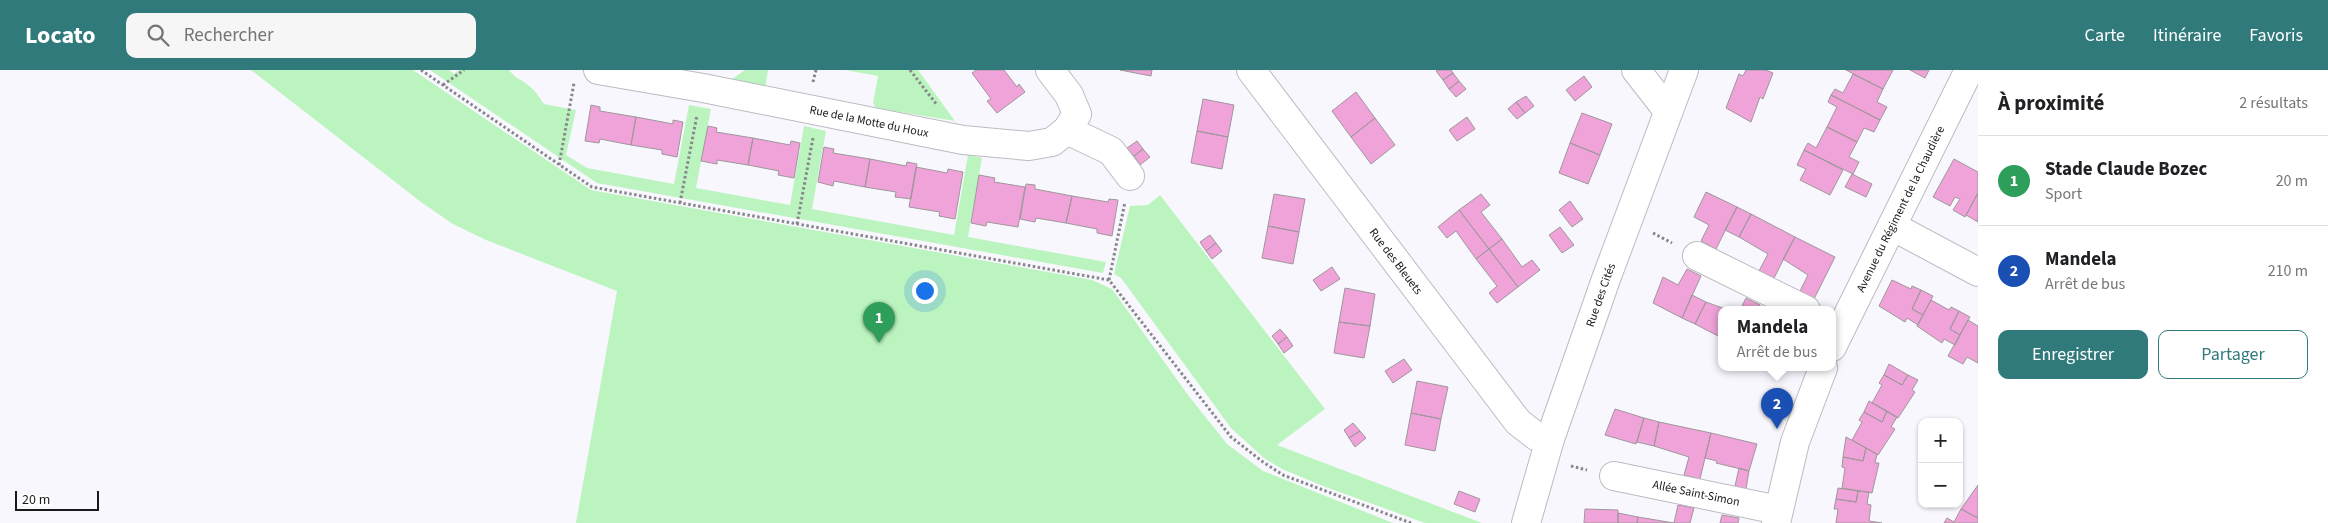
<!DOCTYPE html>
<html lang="fr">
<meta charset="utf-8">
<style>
:root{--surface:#fff;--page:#f6f6f6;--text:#202124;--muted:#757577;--line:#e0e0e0;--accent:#307a7c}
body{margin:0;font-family:"Source Sans 3",sans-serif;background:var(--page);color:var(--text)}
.controls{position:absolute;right:15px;bottom:15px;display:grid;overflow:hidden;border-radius:10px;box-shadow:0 1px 4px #0004}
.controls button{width:45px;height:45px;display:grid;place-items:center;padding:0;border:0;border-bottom:1px solid var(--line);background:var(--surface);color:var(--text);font:25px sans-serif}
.scale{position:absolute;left:15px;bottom:12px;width:84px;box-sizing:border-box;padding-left:5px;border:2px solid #19181a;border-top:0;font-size:14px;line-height:18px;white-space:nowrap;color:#19181a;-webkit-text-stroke:4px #fff;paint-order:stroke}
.you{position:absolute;left:924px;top:220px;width:18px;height:18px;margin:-12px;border:4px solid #fff;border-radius:50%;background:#1a73e8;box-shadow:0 0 0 8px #1a73e833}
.badge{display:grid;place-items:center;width:32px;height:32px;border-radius:50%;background:var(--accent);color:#fff;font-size:16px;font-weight:700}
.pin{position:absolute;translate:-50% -41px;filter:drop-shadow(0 1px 2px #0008)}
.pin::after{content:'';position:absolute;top:26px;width:18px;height:15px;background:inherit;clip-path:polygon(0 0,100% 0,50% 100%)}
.popup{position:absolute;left:1718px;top:236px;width:118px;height:65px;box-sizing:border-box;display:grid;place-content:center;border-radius:10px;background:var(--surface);filter:drop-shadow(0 1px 4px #0005);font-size:16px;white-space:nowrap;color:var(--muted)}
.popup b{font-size:19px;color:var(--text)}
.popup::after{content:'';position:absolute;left:50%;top:100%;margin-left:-10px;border:10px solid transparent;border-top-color:var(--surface)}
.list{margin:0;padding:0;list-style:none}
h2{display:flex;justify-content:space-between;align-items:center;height:65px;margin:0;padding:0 20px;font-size:21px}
h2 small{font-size:16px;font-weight:400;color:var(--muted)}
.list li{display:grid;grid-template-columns:32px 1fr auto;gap:15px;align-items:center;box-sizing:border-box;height:90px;padding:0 20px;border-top:1px solid var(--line)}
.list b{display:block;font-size:19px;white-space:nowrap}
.list p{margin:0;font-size:16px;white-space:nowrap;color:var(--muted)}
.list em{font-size:16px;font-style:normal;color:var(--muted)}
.actions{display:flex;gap:10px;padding:15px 20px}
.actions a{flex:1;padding:11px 0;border:1px solid var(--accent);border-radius:10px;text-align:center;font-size:18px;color:var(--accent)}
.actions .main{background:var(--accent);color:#fff}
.icon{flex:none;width:28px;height:28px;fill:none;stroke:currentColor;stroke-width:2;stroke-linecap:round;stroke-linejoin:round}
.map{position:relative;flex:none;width:1978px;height:453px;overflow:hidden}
header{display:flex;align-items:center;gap:30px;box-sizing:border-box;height:70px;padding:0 25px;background:var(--accent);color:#fff}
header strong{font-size:24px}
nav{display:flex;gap:28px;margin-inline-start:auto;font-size:18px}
.search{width:350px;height:45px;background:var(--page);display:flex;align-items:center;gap:12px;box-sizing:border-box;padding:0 18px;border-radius:10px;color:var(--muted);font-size:19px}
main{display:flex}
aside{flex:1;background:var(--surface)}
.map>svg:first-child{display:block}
.green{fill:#bcf4bf}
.building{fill:#f0a3d8;stroke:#9e979b}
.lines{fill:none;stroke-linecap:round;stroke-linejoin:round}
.minor-casing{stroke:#bcbbc2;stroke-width:30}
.path{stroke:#87868b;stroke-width:3;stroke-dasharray:2.5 2.5;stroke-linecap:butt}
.minor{stroke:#fff;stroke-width:28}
.labels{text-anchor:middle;stroke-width:5;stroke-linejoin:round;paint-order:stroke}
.street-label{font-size:12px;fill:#19181a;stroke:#fff}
</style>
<header>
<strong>Locato</strong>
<div class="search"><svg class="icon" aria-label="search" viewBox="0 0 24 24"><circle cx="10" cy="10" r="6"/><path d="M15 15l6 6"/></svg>Rechercher</div>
<nav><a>Carte</a><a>Itinéraire</a><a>Favoris</a></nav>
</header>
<main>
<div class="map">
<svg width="1978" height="453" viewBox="0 0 1978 453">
<rect width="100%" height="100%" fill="#f8f7fe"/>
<path class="green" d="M251,0H413L591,120L1092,210L1112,219L1188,325L1227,374L1263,401L1393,453H576L617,221L486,170L453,154L421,132Z
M430,0H449L454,4L459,0H509C518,11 520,8 528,15C535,20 539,27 544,34L576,40L566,85L587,98L674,114L689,35L711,39L696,118L790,135L804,56L826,61L812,139L954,165L968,85L982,88L968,167L1106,192L1103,203L597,113Z
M745,0H768L765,19L728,12Z
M845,0H918L955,51L876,38L873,33L878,6Z
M1160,125L1325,339L1277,375L1482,453H1425L1323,416L1282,399L1264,388L1231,358L1121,208L1114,204L1130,136L1148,135Z"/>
<path class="building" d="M976,0H1004L1017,17L1019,14L1025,22L997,43L987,31L991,29L972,3Z
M1120,0H1152L1151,6Z
M1438,0H1451L1453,3L1443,10L1436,1Z
M1746,0H1766L1773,3L1763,29L1760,27L1751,52L1726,38L1739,4L1743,6Z
M1846,0H1893L1883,19Z
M1910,0H1929L1925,8Z
M1453,3L1459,11L1449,19L1443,10Z
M1853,4L1883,19L1877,32L1887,37L1880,50L1831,25L1835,19L1843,23Z
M1584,6L1592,17L1575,31L1566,20Z
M1459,11L1466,19L1456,27L1449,19Z
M1356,22L1375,48L1351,67L1332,41Z
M1831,25L1880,50L1874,62L1864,58L1857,72L1827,57L1837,37L1828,32Z
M1526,26L1534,36L1525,43L1516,32Z
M1203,29L1234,35L1228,67L1197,61Z
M1516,32L1525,43L1517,49L1508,39Z
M591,35L600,37V41L636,47L631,75L600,69L599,73L585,71Z
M1582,43L1612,54L1600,85L1570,73Z
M636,47L673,54V50L683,52L677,87L662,84V80L631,75Z
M1467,47L1475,59L1457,71L1449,60Z
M1375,48L1395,75L1371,94L1351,67Z
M708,56L717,58L716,62L753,68L748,95L717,90V94L701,91Z
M1827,57L1857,72L1849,87L1859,92L1853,104L1804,80L1808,73L1816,78Z
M1197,61L1228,67L1222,99L1191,93Z
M753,68L790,75L791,71L800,73L794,108L778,105L779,101L748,95Z
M1137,71L1143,79L1134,86L1127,78Z
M1570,73L1600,85L1588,114L1559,103Z
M824,77L834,79L833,83L870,89L865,117L834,111L833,116L818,112Z
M1143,79L1150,87L1140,95L1134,86Z
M1804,80L1843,100L1830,125L1800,110L1806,99L1797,95Z
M870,89L906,96L907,92L917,94L911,129L895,127L896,122L865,117Z
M1954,89L1978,102V123L1965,147L1953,140L1960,129L1955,127L1950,136L1933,127Z
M916,97L947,103L948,99L963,102L955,149L939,146L940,142L909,137Z
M1852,104L1872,114L1866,127L1845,117Z
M979,105L995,108L994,112L1025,117L1018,157L987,152L986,156L971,153Z
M1026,114L1035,115V119L1072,126L1066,153L1036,148L1035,152L1020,149Z
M1706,122L1737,137L1716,179L1701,171L1709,155L1694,147Z
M1978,123V152L1966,145Z
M1274,124L1305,129L1299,162L1268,156Z
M1481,124L1490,135L1481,142L1502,169L1489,179L1459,140Z
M1072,126L1108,132L1109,129L1118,130L1112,166L1097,163V159L1066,153Z
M1570,131L1583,149L1572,157L1559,140Z
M1737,137L1751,144L1739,167L1725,160Z
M1459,140L1489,179L1476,189L1456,161L1447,168L1438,157Z
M1751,144L1795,167L1774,208L1759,201L1768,184L1739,167Z
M1268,156L1299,162L1293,194L1262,188Z
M1560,157L1574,175L1562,183L1549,165Z
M1210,165L1216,173L1206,181L1200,172Z
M1795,167L1835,187L1814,229L1800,221L1808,205L1783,189Z
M1502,169L1522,197L1532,190L1540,200L1518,217L1489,179Z
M1216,173L1222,181L1212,189L1206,181Z
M1489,179L1518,217L1497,233L1489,223L1497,216L1476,189Z
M1332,197L1340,209L1321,221L1313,210Z
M1687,199L1701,206L1682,248L1653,233L1663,207L1678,215Z
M1892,210L1911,219L1912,216L1921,220L1912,239L1923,245L1918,255L1907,248L1905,252L1879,236Z
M1345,218L1375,224L1370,256L1339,252Z
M1921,220L1933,226L1923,245L1912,239Z
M1692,225L1706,232L1695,254L1682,248Z
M1746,228L1760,235L1758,240H1740Z
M1931,230L1949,240L1951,237L1959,241L1950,259L1960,265L1955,275L1944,269L1942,273L1917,256Z
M1706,232L1728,240H1722V268L1695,254Z
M1959,241L1970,247L1960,265L1950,259Z
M1968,250L1978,256V293L1967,287L1963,294L1948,286Z
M1339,252L1370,256L1364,288L1334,283Z
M1280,259L1287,267L1278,274L1272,266Z
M1287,267L1293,276L1284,283L1278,274Z
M1404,289L1412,300L1393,313L1385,301Z
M1889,294L1908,305L1902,315L1884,305Z
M1884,305L1902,315L1908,305L1918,310L1912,320L1915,322L1898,348L1872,333L1882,315L1879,313Z
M1417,311L1448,317L1441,349L1411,343Z
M1869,331L1887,341L1882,352L1864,342Z
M1615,339L1644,348L1636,374L1605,365Z
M1887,341L1897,347L1891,357L1895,359L1878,385L1852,370L1862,352L1859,350L1864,342L1882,352Z
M1411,343L1441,349L1435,381L1405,375Z
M1644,348L1659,352L1654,376L1637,372Z
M1659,352L1711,363L1700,409L1684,405L1689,387L1654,376Z
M1353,353L1360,361L1349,368L1344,360Z
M1360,361L1366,368L1355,377L1349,368Z
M1711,363L1757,374L1749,401L1716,393L1717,391L1705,388Z
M1846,367L1866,378L1863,391L1843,387Z
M1866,378L1877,384L1875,393H1879L1872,423L1842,418L1845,398L1842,397L1843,387L1863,391Z
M1739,398L1749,401L1746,419L1735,416Z
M1978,415V448L1961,439Z
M1838,418L1858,421L1856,432L1836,429Z
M1459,421L1480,429L1475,442L1454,434Z
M1858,421L1869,422L1867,434L1871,435L1869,451L1882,453H1836L1838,439H1834L1836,429L1856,432Z
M1678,435L1694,438L1690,453H1637L1638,447L1674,453Z
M1585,439L1618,440V453H1584Z
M1961,439L1978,448V453H1944L1947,448L1954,452Z
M1618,443L1638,447L1637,453H1618Z
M1722,445L1739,448L1738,453H1720Z"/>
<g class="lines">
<defs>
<g id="minor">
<path id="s1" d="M598,0L703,18L963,70L1029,76L1052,72L1067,60L1077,44L1069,25L1050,0"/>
<path id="s2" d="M1251,0L1518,352L1536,366L1550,369"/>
<path d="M1636,0L1668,41"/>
<path d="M1067,60L1111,81L1130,106"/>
<path d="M1892,156L1978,202"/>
<path d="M1697,186L1806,240"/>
<path id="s3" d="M1832,277L1969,0"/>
<path id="s4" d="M1614,406L1778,440"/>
<path id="s5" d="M1526,453L1550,369L1606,209L1684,0"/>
<path d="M1776,453L1795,372L1823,298"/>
</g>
</defs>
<use href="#minor" class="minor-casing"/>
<path class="path" d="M421,0L592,117L1109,210L1231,367L1263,392L1283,405L1411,453
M910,0L937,35
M813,12L816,0
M443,15L464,0
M559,95L574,13
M680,133L697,45
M797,154L813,68
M1653,163L1672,173
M1109,210L1125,132
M1571,396L1587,400"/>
<use href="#minor" class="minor"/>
</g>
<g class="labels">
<g class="street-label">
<text dy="4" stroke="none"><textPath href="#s1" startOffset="276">Rue de la Motte du Houx</textPath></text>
<text dy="4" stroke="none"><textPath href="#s3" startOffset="154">Avenue du Régiment de la Chaudière</textPath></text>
<text dy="4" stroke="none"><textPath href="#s2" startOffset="240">Rue des Bleuets</textPath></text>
<text dy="4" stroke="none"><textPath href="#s5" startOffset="240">Rue des Cités</textPath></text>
<text dy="4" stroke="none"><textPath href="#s4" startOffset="84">Allée Saint-Simon</textPath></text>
</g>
</g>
</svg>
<div class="controls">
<button>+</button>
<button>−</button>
</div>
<div class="scale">20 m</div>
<div class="you"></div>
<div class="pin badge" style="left:879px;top:273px;background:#2e9e5b">1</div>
<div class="pin badge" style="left:1777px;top:359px;background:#1a4fb4">2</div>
<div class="popup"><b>Mandela</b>Arrêt de bus</div>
</div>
<aside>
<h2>À proximité<small>2 résultats</small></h2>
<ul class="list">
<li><span class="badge" style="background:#2e9e5b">1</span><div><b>Stade Claude Bozec</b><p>Sport</p></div><em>20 m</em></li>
<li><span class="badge" style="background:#1a4fb4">2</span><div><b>Mandela</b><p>Arrêt de bus</p></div><em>210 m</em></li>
</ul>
<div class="actions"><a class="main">Enregistrer</a><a>Partager</a></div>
</aside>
</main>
